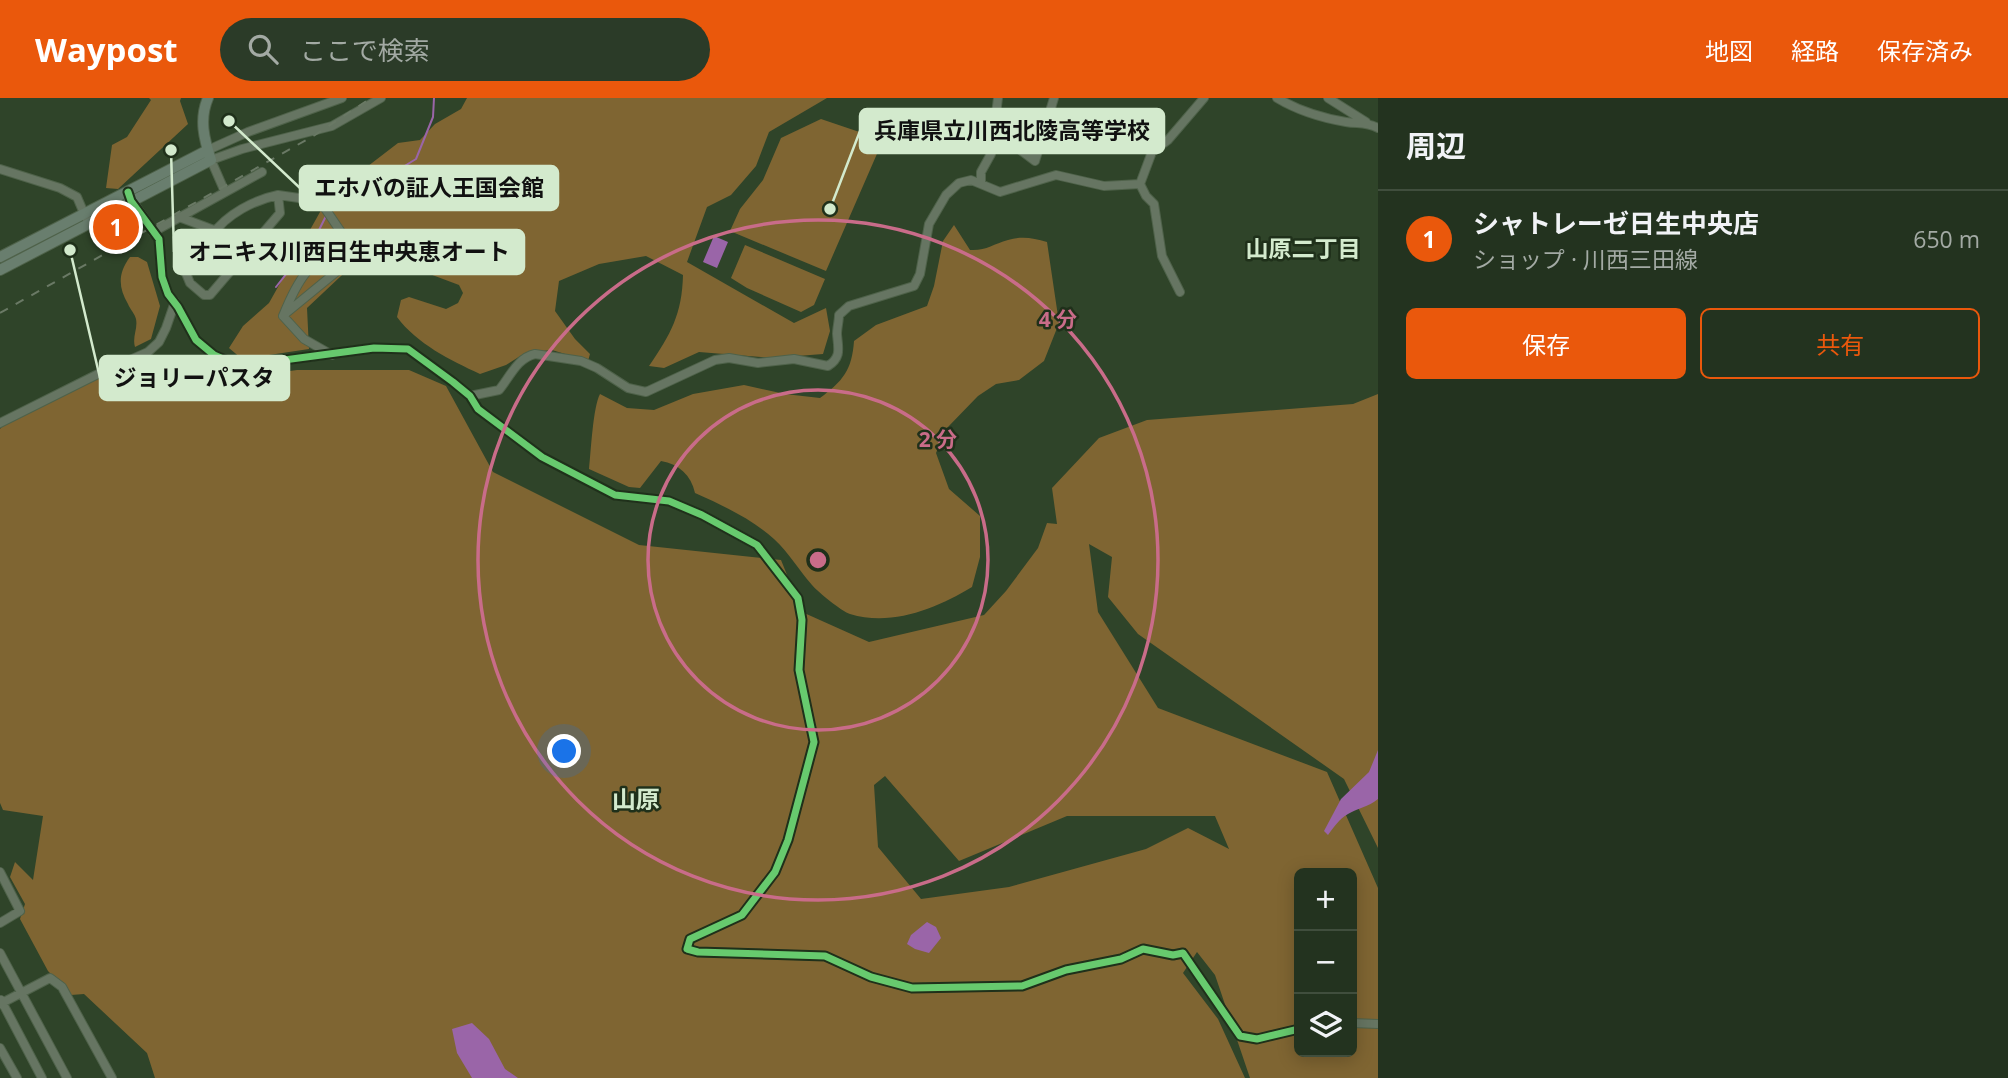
<!DOCTYPE html>
<html lang="ja">
<meta charset="utf-8">
<style>
:root{--surface:#23331f;--page:#2b3b28;--text:#f1f3f6;--muted:#a3aaa4;--line:#404e3d;--accent:#ea580c}
body{margin:0;font-family:"Open Sans","Noto Sans JP",sans-serif;background:var(--page);color:var(--text)}
.controls{position:absolute;right:21px;bottom:21px;display:grid;overflow:hidden;border-radius:10px;box-shadow:0 4px 18px #0003}
.controls button{width:63px;height:63px;display:grid;place-items:center;padding:0;border:0;border-bottom:2px solid var(--line);background:var(--surface);color:var(--text);font:35px sans-serif}
.you{position:absolute;left:565px;top:654px;width:24px;height:24px;margin:-18px;border:5px solid #fff;border-radius:50%;background:#1a73e8;box-shadow:0 0 0 10px #1a73e833}
.badge{display:grid;place-items:center;width:46px;height:46px;border-radius:50%;background:var(--accent);color:#fff;font-size:23px;font-weight:700}
.pin{position:absolute;translate:-50% -50%;border:4px solid #fff;box-shadow:0 2px 7px #0006}
.list{margin:0;padding:0;list-style:none}
h2{display:flex;justify-content:space-between;align-items:center;height:91px;margin:0;padding:0 28px;font-size:30px}
h2 small{font-size:23px;font-weight:400;color:var(--muted)}
.list li{display:grid;grid-template-columns:46px 1fr auto;gap:21px;align-items:center;box-sizing:border-box;height:98px;padding:0 28px;border-top:2px solid var(--line)}
.list b{display:block;font-size:26px;white-space:nowrap}
.list p{margin:0;font-size:23px;white-space:nowrap;color:var(--muted)}
.list em{font-size:23px;font-style:normal;color:var(--muted)}
.actions{display:flex;gap:14px;padding:21px 28px}
.actions a{flex:1;padding:16px 0;border:2px solid var(--accent);border-radius:10px;text-align:center;font-size:24px;color:var(--accent)}
.actions .main{background:var(--accent);color:#fff}
.icon{flex:none;width:38px;height:38px;fill:none;stroke:currentColor;stroke-width:2;stroke-linecap:round;stroke-linejoin:round}
.map{position:relative;flex:none;width:1378px;height:980px;overflow:hidden}
header{display:flex;align-items:center;gap:42px;box-sizing:border-box;height:98px;padding:0 35px;background:var(--accent);color:#fff}
header strong{font-size:33px}
nav{display:flex;gap:38px;margin-inline-start:auto;font-size:24px}
.search{width:490px;height:63px;background:var(--page);display:flex;align-items:center;gap:18px;box-sizing:border-box;padding:0 24px;border-radius:38px;color:var(--muted);font-size:26px}
main{display:flex}
aside{flex:1;background:var(--surface)}
.map>svg:first-child{display:block}
.green{fill:#7f6532;fill-rule:evenodd}
.water{fill:#9a65a8}
.lines{fill:none;stroke-linecap:round;stroke-linejoin:round}
.stream{stroke:#9a65a8;stroke-width:2}
.minor-casing{stroke:#4f624a;stroke-width:10}
.major-casing{stroke:#4f624a;stroke-width:12}
.minor{stroke:#667562;stroke-width:8}
.major{stroke:#697e6e;stroke-width:10}
.rail{stroke:#6a7965;stroke-width:2;stroke-dasharray:9 9;stroke-linecap:butt}
.cycleway-casing{stroke:#1f301a;stroke-width:11}
.cycleway{stroke:#67ca6e;stroke-width:7}
.ring{fill:none;stroke:#c96c89;stroke-width:3.5}
.labels{text-anchor:middle;stroke-width:5;stroke-linejoin:round;paint-order:stroke}
.neighbourhood-label{font-size:23px;font-weight:bold;fill:#d3eacd;stroke:#1f301a}
.quarter-label{font-size:24px;font-weight:bold;fill:#d3eacd;stroke:#1f301a}
.centre{fill:#c96c89;stroke:#1f301a;stroke-width:3.5}
.ring-label{font-size:21px;text-anchor:middle;font-weight:bold;fill:#c96c89;stroke:#1f301a;stroke-width:5;stroke-linejoin:round;paint-order:stroke}
.leader{fill:none;stroke:#d3eacd;stroke-width:2.5}
.callout-dot{fill:#d3eacd;stroke:#1f301a;stroke-width:2.5}
.callout{fill:#d3eacd;stroke:#d3eacd;stroke-width:2.5}
.callout-label{font-size:23px;text-anchor:middle;font-weight:bold;fill:#111}
</style>
<header>
<strong>Waypost</strong>
<div class="search"><svg class="icon" aria-label="search" viewBox="0 0 24 24"><circle cx="10" cy="10" r="6"/><path d="M15 15l6 6"/></svg>ここで検索</div>
<nav><a>地図</a><a>経路</a><a>保存済み</a></nav>
</header>
<main>
<div class="map">
<svg width="1378" height="980" viewBox="0 0 1378 980">
<rect width="100%" height="100%" fill="#2f4429"/>
<path class="green" d="M149,0H181L180,3L188,26L118,91L106,90L112,47L127,39L151,2Z
M467,0H827L769,34L756,68L731,97L707,109L687,164L794,225L826,210L830,233L823,256L772,260L699,254L664,270L649,268C671,236 682,216 683,177L646,158L599,166L559,183L555,213L575,241L590,256L588,263L552,252L525,255L506,267L480,276C450,262 417,246 397,219L401,202L409,199L446,211L458,205L463,195L459,187L427,175L421,154L391,131L307,210L309,251L242,261L229,250L243,228L269,205L329,98L398,45L420,42L435,26L461,11Z
M821,21L883,42L826,173L730,133L740,111L763,82L781,40Z
M954,127L970,152C986,153 993,146 1008,142C1022,138 1033,140 1047,144L1059,225L1044,263L1019,282L996,286L978,298L946,331L936,355L949,391L980,418V459L972,489C937,510 892,529 850,516C841,513 818,494 812,487C798,471 789,455 774,441C752,421 722,407 695,395C691,377 679,366 661,363L640,390L629,389L589,371C591,353 593,309 600,296L627,310L654,312L693,296L744,287L785,296L820,300C843,283 852,272 854,243L876,227L927,208L934,188L943,143Z
M745,147L825,181L814,207L801,214L747,190L731,180Z
M130,159H138L147,164L160,208L151,241L135,249C132,239 138,231 136,221C135,216 130,211 128,206C118,189 118,175 130,159Z
M135,259L232,281L297,272H409L446,288L493,374L639,447L781,462L802,514L869,544L984,517L1006,493L1038,450L1047,425L1057,426L1052,390L1099,340L1147,322L1353,306L1378,296V750L1344,681L1138,536L1108,499L1112,459L1089,446L1098,514L1158,610L1327,674L1378,790V980H1250L1215,877L1197,854L1183,875L1218,921L1245,980H155L147,955L84,896L71,897L48,873L20,821L25,806L10,779L15,764L33,782L43,718L3,712L0,705V331L7,323ZM885,678L959,763L1067,718H1215L1229,751L1188,730L1146,751L1009,789L921,801L878,749L874,687ZM1299,775H1352V954H1299Z"/>
<path class="water" d="M714,138L728,144L717,170L703,164Z
M1378,652V701C1368,709 1358,710 1348,716C1339,721 1334,729 1328,737L1324,733L1341,701L1369,674Z
M927,824L936,829L941,840L929,855L915,851L907,846L911,837Z
M472,925L489,941L505,971L518,980H472L457,955L452,931Z"/>
<g class="lines">
<path class="stream" d="M329,114L416,61L433,19L434,0
M276,189L316,138L326,118"/>
<defs>
<path id="minor" d="M1277,0C1297,12 1322,20 1346,24C1358,26 1366,24 1378,30
M1328,0L1366,24
M994,32L1035,63L1054,0
M208,52L248,34L342,0
M0,71L60,90L77,99L86,120
M981,85V74L991,56L998,0
M1140,86L1146,98L1154,106L1162,158L1180,194
M1140,86L1152,54L1168,42L1204,0
M225,94L211,62L242,51L332,28L381,0
M278,97L280,115L210,197H204L190,185L185,173C196,161 202,149 212,137C227,116 254,102 278,97Z
M278,97L320,103L341,134L345,143C308,168 300,176 283,218
M130,100L159,141L162,179L168,196L178,209L196,242L214,257L239,268L374,250L408,251L453,284L470,298L478,311L542,359L615,397L669,403L702,417L757,447L798,500L802,522L799,572L814,644L788,742L775,774L742,817L690,841L687,851L698,854L825,858L871,879L912,890L1022,888L1066,872L1121,861L1143,851L1173,857L1183,855L1240,938L1257,941L1299,931
M179,119L254,147
M153,134L262,74
M285,216L380,138
M283,218L304,241L332,257
M470,298L499,292C510,279 517,260 535,256L581,263L597,270L628,290L646,294L715,262L729,260L758,265L794,261L828,268C842,259 838,250 837,236C837,230 839,223 839,217L849,208L914,188L920,176L929,126L946,97L959,85L971,82L1000,94L1056,77L1104,88L1140,86
M0,325L96,277L148,254L159,244L166,230L175,204
M0,774L20,813L0,825
M0,855L67,980
M1,902L42,980
M0,906L50,880L62,889L112,980
M1352,925L1378,926
M0,950L17,980"/>
<path id="major" d="M0,159L208,52
M0,172L211,62C204,41 199,21 208,0"/>
</defs>
<use href="#minor" class="minor-casing"/>
<use href="#major" class="major-casing"/>
<use href="#minor" class="minor"/>
<use href="#major" class="major"/>
<path class="rail" d="M0,215L315,37L371,0"/>
<defs>
<path id="cycleway" d="M128,94L131,103L159,141L162,179L168,196L178,209L196,242L214,257L239,268L374,250L408,251L453,284L470,298L478,311L542,359L615,397L669,403L702,417L757,447L798,500L802,522L799,572L814,644L788,742L775,774L742,817L690,841L687,851L698,854L825,858L871,879L912,890L1022,888L1066,872L1121,861L1143,851L1173,857L1183,855L1240,938L1257,941L1299,931"/>
</defs>
<use href="#cycleway" class="cycleway-casing"/>
<use href="#cycleway" class="cycleway"/>
</g>
<g class="ring">
<circle cx="818" cy="462" r="170"/>
<circle cx="818" cy="462" r="340"/>
</g>
<g class="labels">
<g class="neighbourhood-label">
<text x="1303" y="159">山原二丁目</text>
</g>
<g class="quarter-label">
<text x="636" y="710">山原</text>
</g>
</g>
<circle cx="818" cy="462" r="10" class="centre"/>
<g class="ring-label">
<text x="1058" y="229">4 分</text>
<text x="938" y="349">2 分</text>
</g>
<path class="leader" d="M830 111L860 33M229 23L300 90M171 52L174 154M70 152L100 280"/>
<g class="callout-dot">
<circle cx="830" cy="111" r="7"/>
<circle cx="229" cy="23" r="7"/>
<circle cx="171" cy="52" r="7"/>
<circle cx="70" cy="152" r="7"/>
</g>
<g class="callout">
<rect x="860" y="11" width="304" height="44" rx="7"/>
<rect x="300" y="68" width="258" height="44" rx="7"/>
<rect x="174" y="132" width="350" height="44" rx="7"/>
<rect x="100" y="258" width="189" height="44" rx="7"/>
</g>
<g class="callout-label">
<text x="1012" y="41">兵庫県立川西北陵高等学校</text>
<text x="429" y="98">エホバの証人王国会館</text>
<text x="349" y="162">オニキス川西日生中央恵オート</text>
<text x="194" y="288">ジョリーパスタ</text>
</g>
</svg>
<div class="controls">
<button>+</button>
<button>−</button>
<button><svg class="icon" aria-label="layers" viewBox="0 0 24 24"><path d="M12 4l9 5-9 5-9-5zM3 14l9 5 9-5"/></svg></button>
</div>
<div class="you"></div>
<div class="pin badge" style="left:116px;top:129px">1</div>
</div>
<aside>
<h2>周辺<small></small></h2>
<ul class="list">
<li><span class="badge">1</span><div><b>シャトレーゼ日生中央店</b><p>ショップ · 川西三田線</p></div><em>650 m</em></li>
</ul>
<div class="actions"><a class="main">保存</a><a>共有</a></div>
</aside>
</main>
